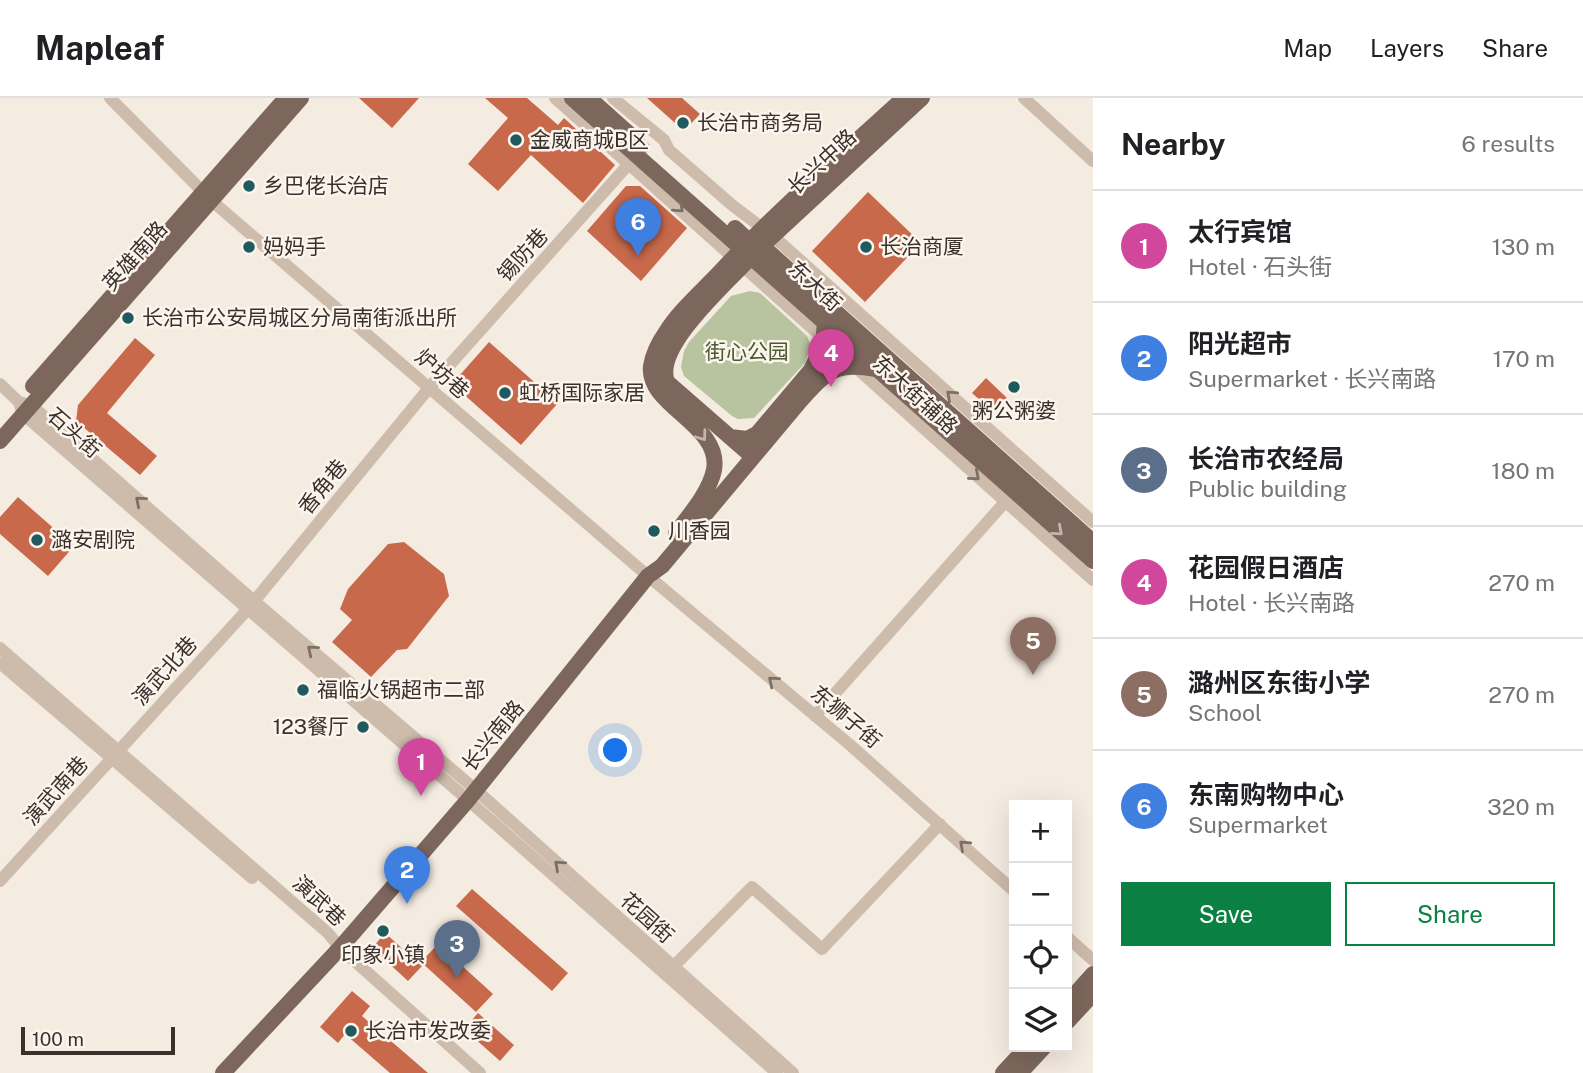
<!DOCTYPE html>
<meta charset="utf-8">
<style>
:root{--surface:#fff;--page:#f6f6f6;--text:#202124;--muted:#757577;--line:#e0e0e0;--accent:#0b8043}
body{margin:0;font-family:"Public Sans","Noto Sans SC",sans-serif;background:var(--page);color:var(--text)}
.controls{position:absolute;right:21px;bottom:21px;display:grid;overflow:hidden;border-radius:0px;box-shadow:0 7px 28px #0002}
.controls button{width:63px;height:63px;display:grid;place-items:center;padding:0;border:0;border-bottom:2px solid var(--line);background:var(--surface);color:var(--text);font:35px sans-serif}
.scale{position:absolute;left:21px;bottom:18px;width:154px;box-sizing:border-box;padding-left:7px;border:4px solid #3b302b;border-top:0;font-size:19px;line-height:24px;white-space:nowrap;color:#3b302b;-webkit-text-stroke:5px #fbf5ee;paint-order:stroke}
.you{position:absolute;left:616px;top:653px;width:24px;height:24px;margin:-18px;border:5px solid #fff;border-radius:50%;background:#1a73e8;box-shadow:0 0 0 10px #1a73e833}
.badge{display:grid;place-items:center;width:46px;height:46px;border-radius:50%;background:var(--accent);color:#fff;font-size:23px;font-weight:700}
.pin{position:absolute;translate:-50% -58px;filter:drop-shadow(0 2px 4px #0008)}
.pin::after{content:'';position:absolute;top:37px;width:24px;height:21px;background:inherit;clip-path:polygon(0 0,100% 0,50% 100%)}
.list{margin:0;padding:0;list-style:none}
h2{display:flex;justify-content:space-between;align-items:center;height:91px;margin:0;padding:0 28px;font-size:30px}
h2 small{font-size:23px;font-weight:400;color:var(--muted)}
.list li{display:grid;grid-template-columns:46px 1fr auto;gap:21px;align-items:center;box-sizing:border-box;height:112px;padding:0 28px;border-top:2px solid var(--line)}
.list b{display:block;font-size:26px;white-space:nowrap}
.list p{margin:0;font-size:23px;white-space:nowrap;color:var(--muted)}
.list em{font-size:23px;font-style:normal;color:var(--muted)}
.actions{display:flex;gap:14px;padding:21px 28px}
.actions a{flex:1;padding:16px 0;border:2px solid var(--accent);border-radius:0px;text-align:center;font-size:24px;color:var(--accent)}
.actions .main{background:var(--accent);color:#fff}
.icon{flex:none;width:38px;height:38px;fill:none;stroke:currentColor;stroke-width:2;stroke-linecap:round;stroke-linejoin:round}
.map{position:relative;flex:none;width:1093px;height:975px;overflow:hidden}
header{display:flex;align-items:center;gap:42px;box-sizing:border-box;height:98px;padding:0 35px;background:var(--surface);border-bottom:2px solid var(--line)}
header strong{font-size:33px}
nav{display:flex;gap:38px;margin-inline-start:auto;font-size:24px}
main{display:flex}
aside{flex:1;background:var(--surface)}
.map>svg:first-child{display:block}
.green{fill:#b8c4a0}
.building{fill:#c8694b}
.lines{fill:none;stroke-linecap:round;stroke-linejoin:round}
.minor{stroke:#cdbbac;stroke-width:12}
.major{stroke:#7d675c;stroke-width:16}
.oneway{stroke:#7d6f65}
.oneway2{stroke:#c2b5ac}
.poi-dot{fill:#1f5a5e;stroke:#fbf5ee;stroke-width:2.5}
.labels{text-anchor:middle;stroke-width:5;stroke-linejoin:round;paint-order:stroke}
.poi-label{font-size:21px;fill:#3b302b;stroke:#fbf5ee;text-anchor:start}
.street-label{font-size:21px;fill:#3b302b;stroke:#fbf5ee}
.park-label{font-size:21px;fill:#4a5a2e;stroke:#fbf5ee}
</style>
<header>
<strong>Mapleaf</strong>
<nav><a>Map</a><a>Layers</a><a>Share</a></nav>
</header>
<main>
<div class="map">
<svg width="1093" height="975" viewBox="0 0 1093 975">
<rect width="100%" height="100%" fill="#f4ebe1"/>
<path class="green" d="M750,193L760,195L807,238L811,248L805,265L754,320L738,321L732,318L684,278L681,269L684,253L689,244L731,198Z"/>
<path class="building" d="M359,0H419L392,30Z
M485,0H527L558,27L564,20L615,67L583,105L531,57L498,93L468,66L508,20Z
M647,0H682L700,16L684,33Z
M626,88H640L687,130L641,183L587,133Z
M868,94L921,145L865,204L812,153Z
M135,240L155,257L107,315L157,358L140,377L76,323L78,307Z
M489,244L558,305L521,347L452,286Z
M986,280L1007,300L993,314L972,295Z
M18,399L74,448L48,478L0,436V419Z
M404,444L444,476L449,498L407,551L397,552L371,579L332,544L352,522L340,511L348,491L388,446Z
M472,791L568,875L552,893L456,808Z
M385,835L422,868L408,883L372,850Z
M438,846L493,896L476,914L421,864Z
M352,893L370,908L362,918L428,975H390L345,936L338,945L320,929Z
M478,915L514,947L500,963L464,931Z"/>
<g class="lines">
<path class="minor" d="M110,0L212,103L648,478L849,646L1014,793
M555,0L1093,482
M613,0L664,42L669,52L732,107L773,138L1093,424
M1024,0L1093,63
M0,286L19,304L23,316L468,702L777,975
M23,305L31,307L254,503L476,692L793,975
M0,550L328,835L340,850L480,975
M0,565L252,780
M815,618L1005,404
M0,783L247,512L429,290L644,49
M1067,839L1093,862
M668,874L752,789L822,851L940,726"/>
<path class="major" d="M572,0L1093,463
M589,0L637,43
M735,130L749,143L762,148L1093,444
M762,148L922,0
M751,159C728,184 653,249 667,284L753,359
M33,288L286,0
M730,339L747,341L757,336L811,272L823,247L825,224
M0,343L301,0
M676,435C690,416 709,395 714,372C722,326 646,308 651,268C653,256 659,244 666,234C680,212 701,194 719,175C777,113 841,57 904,0
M1067,905L1093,876
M1067,924L1093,896
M223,975L340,850L468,702L648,478L662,468L800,303C826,275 835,263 875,271
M1003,975L1027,949
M1020,975L1044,949"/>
</g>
<defs><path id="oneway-chevron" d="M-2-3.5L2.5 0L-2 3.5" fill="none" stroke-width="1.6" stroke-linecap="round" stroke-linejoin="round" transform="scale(1.75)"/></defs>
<g class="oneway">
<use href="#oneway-chevron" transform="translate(679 110) rotate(42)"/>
<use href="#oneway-chevron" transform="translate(951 297) rotate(-138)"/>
<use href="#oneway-chevron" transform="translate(975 378) rotate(41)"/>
<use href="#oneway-chevron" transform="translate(140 403) rotate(-139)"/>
<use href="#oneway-chevron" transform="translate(312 552) rotate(-140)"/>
<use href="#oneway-chevron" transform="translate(773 583) rotate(-140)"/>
<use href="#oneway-chevron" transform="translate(964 747) rotate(-138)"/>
<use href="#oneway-chevron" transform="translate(559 767) rotate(-138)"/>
</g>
<g class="oneway2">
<use href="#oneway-chevron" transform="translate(702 338) rotate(54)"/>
<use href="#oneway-chevron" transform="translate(1058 433) rotate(41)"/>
</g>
<g class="poi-dot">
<circle cx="683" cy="25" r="7"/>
<circle cx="516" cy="42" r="7"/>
<circle cx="249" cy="88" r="7"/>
<circle cx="249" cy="149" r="7"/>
<circle cx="866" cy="149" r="7"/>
<circle cx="128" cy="220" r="7"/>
<circle cx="1014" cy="289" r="7"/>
<circle cx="505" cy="295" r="7"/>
<circle cx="654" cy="433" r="7"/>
<circle cx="37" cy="442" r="7"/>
<circle cx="303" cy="592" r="7"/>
<circle cx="363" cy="629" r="7"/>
<circle cx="383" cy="833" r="7"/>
<circle cx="351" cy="933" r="7"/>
</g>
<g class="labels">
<g class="poi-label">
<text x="697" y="32">长治市商务局</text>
<text x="530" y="49">金威商城B区</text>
<text x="263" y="95">乡巴佬长治店</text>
<text x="263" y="156">妈妈手</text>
<text x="880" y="156">长治商厦</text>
<text x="142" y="227">长治市公安局城区分局南街派出所</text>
<text x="519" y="302">虹桥国际家居</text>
<text x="1014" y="320" text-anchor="middle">粥公粥婆</text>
<text x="668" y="440">川香园</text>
<text x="51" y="449">潞安剧院</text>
<text x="317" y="599">福临火锅超市二部</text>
<text x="349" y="636" text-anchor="end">123餐厅</text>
<text x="383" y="864" text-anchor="middle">印象小镇</text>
<text x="365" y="940">长治市发改委</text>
</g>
<g class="street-label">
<text transform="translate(822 64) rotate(-43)" y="7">长兴中路</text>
<text transform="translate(523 157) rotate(-48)" y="7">锡防巷</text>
<text transform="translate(135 158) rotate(-48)" y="7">英雄南路</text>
<text transform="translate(815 188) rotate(42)" y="7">东大街</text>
<text transform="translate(442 276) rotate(41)" y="7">炉坊巷</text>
<text transform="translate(915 297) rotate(42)" y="7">东大街辅路</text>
<text transform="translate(74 335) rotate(41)" y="7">石头街</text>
<text transform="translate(323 389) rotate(-51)" y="7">香角巷</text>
<text transform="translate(165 573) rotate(-48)" y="7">演武北巷</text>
<text transform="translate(846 619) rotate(40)" y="7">东狮子街</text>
<text transform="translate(493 638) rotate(-51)" y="7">长兴南路</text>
<text transform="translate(56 693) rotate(-48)" y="7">演武南巷</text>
<text transform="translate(319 803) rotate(43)" y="7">演武巷</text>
<text transform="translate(647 820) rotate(42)" y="7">花园街</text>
</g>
<g class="park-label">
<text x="747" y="261">街心公园</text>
</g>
</g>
</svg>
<div class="controls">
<button>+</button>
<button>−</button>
<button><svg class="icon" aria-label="locate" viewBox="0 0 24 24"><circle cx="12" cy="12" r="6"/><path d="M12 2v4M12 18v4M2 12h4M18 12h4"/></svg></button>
<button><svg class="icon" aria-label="layers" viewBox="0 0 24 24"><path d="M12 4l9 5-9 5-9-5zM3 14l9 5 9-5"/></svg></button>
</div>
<div class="scale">100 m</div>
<div class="you"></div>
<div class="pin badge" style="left:421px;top:698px;background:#d1479c">1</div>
<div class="pin badge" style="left:407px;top:806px;background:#3f7fe0">2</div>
<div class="pin badge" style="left:457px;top:880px;background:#5c6f8a">3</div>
<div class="pin badge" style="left:831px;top:289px;background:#d1479c">4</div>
<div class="pin badge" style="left:1033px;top:577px;background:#8d6e63">5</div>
<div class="pin badge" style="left:638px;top:158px;background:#3f7fe0">6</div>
</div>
<aside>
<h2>Nearby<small>6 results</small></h2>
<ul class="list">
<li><span class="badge" style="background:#d1479c">1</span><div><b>太行宾馆</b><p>Hotel · 石头街</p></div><em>130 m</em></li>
<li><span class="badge" style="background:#3f7fe0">2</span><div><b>阳光超市</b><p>Supermarket · 长兴南路</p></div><em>170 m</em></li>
<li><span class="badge" style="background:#5c6f8a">3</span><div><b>长治市农经局</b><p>Public building</p></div><em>180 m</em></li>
<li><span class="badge" style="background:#d1479c">4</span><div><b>花园假日酒店</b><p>Hotel · 长兴南路</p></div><em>270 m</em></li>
<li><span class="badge" style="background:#8d6e63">5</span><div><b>潞州区东街小学</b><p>School</p></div><em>270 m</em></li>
<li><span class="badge" style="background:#3f7fe0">6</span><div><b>东南购物中心</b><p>Supermarket</p></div><em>320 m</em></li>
</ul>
<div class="actions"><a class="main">Save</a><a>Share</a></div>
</aside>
</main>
